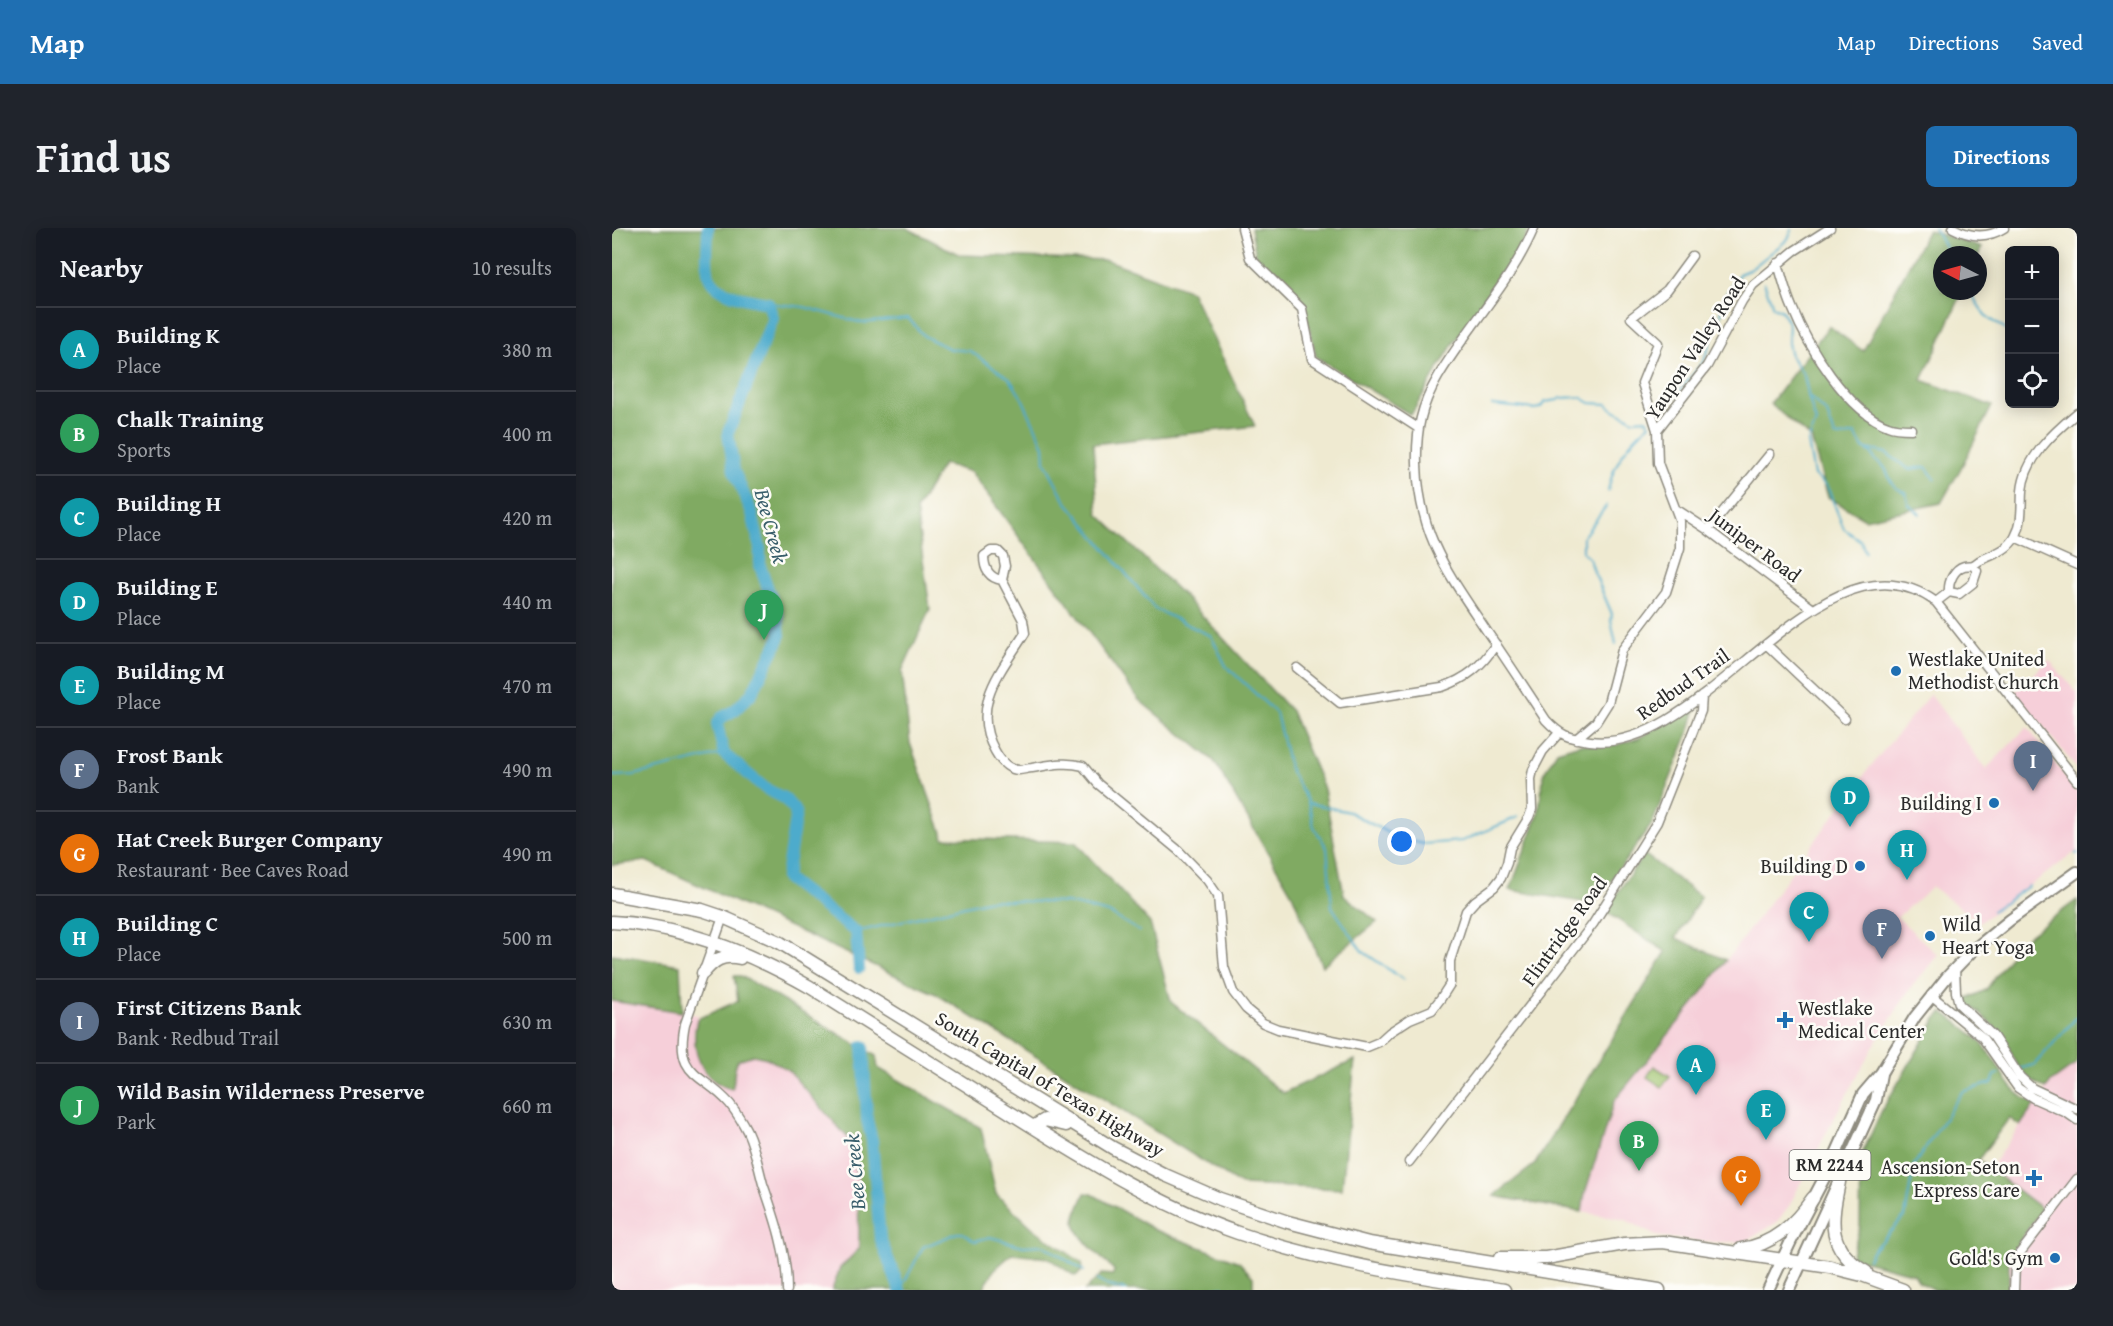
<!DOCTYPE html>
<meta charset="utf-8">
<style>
:root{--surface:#171b24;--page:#20242c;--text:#f1f3f6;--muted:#9ea1a6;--line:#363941;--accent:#1f6fb2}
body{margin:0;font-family:"Gentium Book Plus",serif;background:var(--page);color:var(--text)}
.controls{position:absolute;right:18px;top:18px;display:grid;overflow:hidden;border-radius:9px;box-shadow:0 3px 15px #0003}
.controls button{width:54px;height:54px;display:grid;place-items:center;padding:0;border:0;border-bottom:2px solid var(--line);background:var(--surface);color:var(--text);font:30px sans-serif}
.compass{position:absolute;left:1321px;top:18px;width:54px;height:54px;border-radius:50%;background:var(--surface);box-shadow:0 3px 15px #0003;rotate:276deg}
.you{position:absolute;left:790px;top:614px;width:21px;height:21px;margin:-15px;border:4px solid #fff;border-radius:50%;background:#1a73e8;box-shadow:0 0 0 9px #1a73e833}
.badge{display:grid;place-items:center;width:39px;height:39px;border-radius:50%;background:var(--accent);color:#fff;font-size:20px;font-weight:700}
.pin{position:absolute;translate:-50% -50px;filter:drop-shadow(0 2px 3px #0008)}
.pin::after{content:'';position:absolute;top:32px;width:21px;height:18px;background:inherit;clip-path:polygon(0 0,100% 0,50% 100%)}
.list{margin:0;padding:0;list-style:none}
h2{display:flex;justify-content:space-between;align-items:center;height:78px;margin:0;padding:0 24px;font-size:26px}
h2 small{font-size:20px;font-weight:400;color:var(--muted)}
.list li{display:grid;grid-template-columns:39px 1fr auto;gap:18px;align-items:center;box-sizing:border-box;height:84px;padding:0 24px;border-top:2px solid var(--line)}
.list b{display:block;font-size:22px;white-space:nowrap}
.list p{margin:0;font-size:20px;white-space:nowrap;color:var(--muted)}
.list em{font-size:20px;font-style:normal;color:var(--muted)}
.icon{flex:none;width:33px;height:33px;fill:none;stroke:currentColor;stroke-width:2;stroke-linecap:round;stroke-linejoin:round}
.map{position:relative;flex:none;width:1465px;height:1062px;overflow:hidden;border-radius:9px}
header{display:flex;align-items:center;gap:36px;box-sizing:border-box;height:84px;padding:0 30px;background:var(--accent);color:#fff}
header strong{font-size:28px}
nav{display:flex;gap:33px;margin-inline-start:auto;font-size:21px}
.intro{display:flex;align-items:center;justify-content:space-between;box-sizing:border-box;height:144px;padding:0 36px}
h1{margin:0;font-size:42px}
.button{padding:15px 27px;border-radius:9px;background:var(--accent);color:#fff;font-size:21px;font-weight:700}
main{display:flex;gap:36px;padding:0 36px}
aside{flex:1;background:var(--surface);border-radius:9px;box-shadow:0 3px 15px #0003}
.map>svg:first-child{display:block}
.built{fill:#f6cfd9}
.green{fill:#a0c46f;stroke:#66784d;stroke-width:1.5}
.forest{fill:#80aa62;stroke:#566a46;stroke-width:1.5}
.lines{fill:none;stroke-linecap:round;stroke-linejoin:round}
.stream{stroke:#4eabcc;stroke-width:2}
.river{stroke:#4eabcc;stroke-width:12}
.minor-casing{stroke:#8d8a7e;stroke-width:11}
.major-casing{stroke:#8d8a7e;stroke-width:14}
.highway-casing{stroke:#8d8a7e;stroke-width:15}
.minor{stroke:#fff;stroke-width:8}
.major{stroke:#fff;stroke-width:10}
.highway{stroke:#fff;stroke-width:12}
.poi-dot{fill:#1f6fb2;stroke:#fdfcf7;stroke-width:2}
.labels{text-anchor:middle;stroke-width:5;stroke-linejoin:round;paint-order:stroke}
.shield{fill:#fdfcf7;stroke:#6a6a68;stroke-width:1.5}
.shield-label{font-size:18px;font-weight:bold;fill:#2b2b2b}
.street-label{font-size:20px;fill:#2b2b2b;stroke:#fdfcf7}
.poi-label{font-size:20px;fill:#2b2b2b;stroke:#fdfcf7;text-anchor:end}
.water-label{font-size:21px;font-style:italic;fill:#395e6b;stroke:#fdfcf7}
</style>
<header>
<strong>Map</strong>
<nav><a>Map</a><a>Directions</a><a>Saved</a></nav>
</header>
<div class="intro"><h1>Find us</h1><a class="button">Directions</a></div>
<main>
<aside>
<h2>Nearby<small>10 results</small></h2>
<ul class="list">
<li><span class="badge" style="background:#0f9aa8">A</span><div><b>Building K</b><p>Place</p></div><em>380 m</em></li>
<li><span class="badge" style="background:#2e9e5b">B</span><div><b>Chalk Training</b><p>Sports</p></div><em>400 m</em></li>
<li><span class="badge" style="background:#0f9aa8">C</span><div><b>Building H</b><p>Place</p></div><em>420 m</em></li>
<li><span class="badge" style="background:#0f9aa8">D</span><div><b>Building E</b><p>Place</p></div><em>440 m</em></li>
<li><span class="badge" style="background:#0f9aa8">E</span><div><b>Building M</b><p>Place</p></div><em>470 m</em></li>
<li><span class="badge" style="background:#5c6f8a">F</span><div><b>Frost Bank</b><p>Bank</p></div><em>490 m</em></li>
<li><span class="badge" style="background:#e8710a">G</span><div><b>Hat Creek Burger Company</b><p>Restaurant · Bee Caves Road</p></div><em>490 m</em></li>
<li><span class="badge" style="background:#0f9aa8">H</span><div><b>Building C</b><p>Place</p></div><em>500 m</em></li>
<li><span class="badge" style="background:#5c6f8a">I</span><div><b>First Citizens Bank</b><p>Bank · Redbud Trail</p></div><em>630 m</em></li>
<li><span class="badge" style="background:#2e9e5b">J</span><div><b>Wild Basin Wilderness Preserve</b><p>Park</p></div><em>660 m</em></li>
</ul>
</aside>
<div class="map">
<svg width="1465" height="1062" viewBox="0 0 1465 1062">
<rect width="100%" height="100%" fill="#fdfcf7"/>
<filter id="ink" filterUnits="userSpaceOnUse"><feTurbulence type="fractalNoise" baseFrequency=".0167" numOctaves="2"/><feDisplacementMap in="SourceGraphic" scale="12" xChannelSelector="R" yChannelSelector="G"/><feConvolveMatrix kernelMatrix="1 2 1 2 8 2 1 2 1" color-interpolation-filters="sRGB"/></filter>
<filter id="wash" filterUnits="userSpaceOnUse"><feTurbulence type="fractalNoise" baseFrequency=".008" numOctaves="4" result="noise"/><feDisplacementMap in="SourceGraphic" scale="24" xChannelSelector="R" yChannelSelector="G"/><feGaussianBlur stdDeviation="1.35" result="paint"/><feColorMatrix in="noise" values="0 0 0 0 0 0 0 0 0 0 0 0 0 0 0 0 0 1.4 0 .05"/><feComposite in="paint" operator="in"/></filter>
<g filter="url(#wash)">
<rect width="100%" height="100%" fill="#efead1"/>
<path class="built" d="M1437,432L1465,465V541L1403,464Z
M1318,466L1374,541L1415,499L1465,564V623L1368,694L1320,659L1285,689L1326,727L1298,761L1264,814L1224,886L1177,978L1164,995L1133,1014H1093L1044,1008L1014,992L970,984L973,965L1001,873L1087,769L1258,539Z
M0,773L86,787L81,807L122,855L121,840L126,832L141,826L155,830L176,842L236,910L246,950L247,1021L228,1040L220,1062H0Z
M1465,835V1062H1397V1029L1430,981L1377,941L1439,854Z"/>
<path class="green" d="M1042,838L1058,848L1050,859L1035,849Z"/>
<path class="forest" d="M0,0H295L348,27L495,32L579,63L643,198L481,216L486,286L572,368L679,483L712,561L732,667L765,694L710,738L680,666L602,533L527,472L359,244L331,236L304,282L318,381L290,443L298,515L332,610L463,614L538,695L559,774L671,865L743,832L730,961L629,957L324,766L34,633L0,637Z
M639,0H918L904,31L841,116L799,187L704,129L692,78L644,28Z
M1316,2L1370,20L1366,29V27H1330V63H1351L1310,152L1380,178L1349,240L1329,275L1253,291L1216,269L1199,210L1158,176L1217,98L1251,123Z
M1079,480H1084L1078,502L1040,596L982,676L898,662L926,587L932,545L945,523L968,516L1005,517L1027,510Z
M1032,626L1089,669L1064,710L1114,732L1087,769L1002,873L973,965L970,984L882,968L923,936L1054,724L993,683Z
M1465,672V835L1439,854L1434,861C1403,845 1406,834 1390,808C1381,795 1364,783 1352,772L1374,762L1409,713Z
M0,726L68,737L70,784L0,773Z
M122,748H129L264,828L266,840L369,900L384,966L422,1001L470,1035L469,1044L463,1048L436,1030L400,1026L382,1042L371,1062H220L228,1040L247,1021L246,950L236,910L176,842L155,830L141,827L126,832C120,842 124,850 120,861C88,853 78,821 85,791L126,773Z
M1331,784C1346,795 1363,806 1374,821C1392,843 1394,863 1423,876L1408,898L1397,890L1366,932L1430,981L1397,1029V1062H1322L1307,1054L1302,1046L1239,1029L1248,999L1249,928L1270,882L1324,791Z
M473,965L480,966L543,1002L627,1034L641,1049V1062H473L490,1046L501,1047L502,1042C492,1032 462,1007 463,993C464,984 470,973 473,965Z"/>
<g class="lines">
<path class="stream" d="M1322,0L1338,27
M1152,54L1161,79L1170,83L1177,97L1176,115L1179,128L1192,147L1197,171L1204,194L1196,214L1202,247L1215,258L1232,301L1249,313L1253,324
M1357,63L1373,87L1398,105
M156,75L192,79L250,95L296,90L312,108L338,121L358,123L397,150L410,170L432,218L433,234L453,272L543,381L599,408L614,438L664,485L678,542L696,574L702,599L715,620L720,679L750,723L792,752
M1196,168L1215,185L1223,208L1228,209L1243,206L1251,220L1259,224L1263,232C1281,239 1272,259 1294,264L1296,276L1308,286
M880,177L923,181L928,180L933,174L946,172L949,170L968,169L978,175L995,176C1002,185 1012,185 1021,192L1034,191L1038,196C1017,213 1001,236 996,263
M1046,189L1092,133L1103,100L1108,93L1112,71L1127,46L1139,41L1175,12L1178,7L1179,2
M1254,221L1274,225L1297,241L1314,239L1323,251
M995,277L971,309V324L978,331L982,344L1000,386L999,392L1004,416
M0,548L22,547L105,527L110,522
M697,575L737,584L784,609L811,616L850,613L906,589
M1464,626L1465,625
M1380,683L1417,658
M244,704L378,672L455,675L497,685L527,703
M1407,841L1422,837L1465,789
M1256,1031L1260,1023L1293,988L1302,937L1350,864L1380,855L1383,847L1387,846
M485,1052L494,1057L514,1062
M288,1062L311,1019L345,1005H351L363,1013L378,1009L411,1018L431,1017L472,1043
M592,1062L611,1059"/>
<path class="river" d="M96,0C96,13 93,36 97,48C104,67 139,72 156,75L161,90L116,205L122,243L140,285L148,320V338L166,389L168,409L140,465L123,482L109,490L105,496L112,526L154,561L172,570L184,584L174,650L244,704L247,740
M251,818L255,892L260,912L268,1010L288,1062"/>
</g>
</g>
<g filter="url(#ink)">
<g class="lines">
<defs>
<path id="minor" d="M630,0L638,30L690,81L700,131L806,200
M922,0C899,55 856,98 826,149C809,178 804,202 805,236C807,309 837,346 876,405C896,434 915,463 934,492C949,508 956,510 978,513C1094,528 1210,291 1324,374L1465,553
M1341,0C1358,9 1375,11 1392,0
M1166,35C1170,50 1174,65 1180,79C1195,117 1236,184 1276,198C1283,201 1291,201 1299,201
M1045,202L1030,155L1046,115L1019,90L1055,62L1080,28
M1064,281L1096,302L1201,381
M1096,302L1158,226
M1403,309L1465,337
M390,352C377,350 372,341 372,328L379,323H386L391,328L393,338L390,352L411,392L413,405C390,442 357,477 383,523C388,532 395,542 407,542C411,542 416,540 420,540C438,537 453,533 471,538L486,556L566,622L595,652L606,668L612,739L621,764L634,781L651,795L666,801L755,819L767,814L778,804L798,791L820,782L829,770L838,756V733L854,683L863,673L882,659L889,650L895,635L898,620L917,589L920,581L919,551L921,542L931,523L947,505
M1337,364L1347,366L1361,355L1365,343L1361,337
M1324,374L1337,364C1336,354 1342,341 1352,338C1355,337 1359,338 1361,337C1364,336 1366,333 1369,332C1382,326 1396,322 1403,309C1411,295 1409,279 1410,263C1413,230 1441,205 1465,185
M1154,416L1233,491
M685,440L728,475L830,459C854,451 870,438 884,416
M964,511L984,494L996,475L1010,422L1054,364L1068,320V293L1046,235L1045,202L1095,138L1130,73L1141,57L1182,23L1218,0
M111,689L73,796C62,850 90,844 118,876C124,884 131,895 135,903C143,920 146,938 151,956C163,990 175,1025 175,1062
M1343,740L1344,764L1347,776L1381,808L1408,849L1420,860L1465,881
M1319,767L1370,809L1406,860L1421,870L1455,885L1465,892
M797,934L981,696L1045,594L1089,483L1090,468
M1402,1062L1403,1037L1408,1025L1465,951"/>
<path id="major" d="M1156,1062L1179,1013L1219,937L1251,866L1269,845L1303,789L1335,749L1360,723L1398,692L1465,644
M1177,1062L1264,872L1269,846"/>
<path id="highway" d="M0,666L90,682L111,689L167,714L501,920L553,947L608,971L676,994L757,1015L1047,1062
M0,694C70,697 138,725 198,759C263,800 329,841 394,882C469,929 543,976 626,1005C713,1035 802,1048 892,1062
M91,745C102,732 110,726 128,730
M421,899L433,892L454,897
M1227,954C1219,993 1214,1021 1254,1044
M1129,1021C1161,1017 1183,996 1201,970
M888,1030H934L1012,1016L1051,1014L1218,1039L1250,1047L1291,1062"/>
</defs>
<use href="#minor" class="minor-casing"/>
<use href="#major" class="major-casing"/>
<use href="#highway" class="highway-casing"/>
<use href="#minor" class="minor"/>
<use href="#major" class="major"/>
<use href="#highway" class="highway"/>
</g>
</g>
<g class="poi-dot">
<circle cx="1284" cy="443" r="6"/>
<circle cx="1382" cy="575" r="6"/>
<circle cx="1248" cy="638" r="6"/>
<circle cx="1318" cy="708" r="6"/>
<path d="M1170 783h6v6h6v6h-6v6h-6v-6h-6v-6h6z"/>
<path d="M1419 941h6v6h6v6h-6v6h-6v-6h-6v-6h6z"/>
<circle cx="1443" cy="1030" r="6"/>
</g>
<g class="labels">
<rect class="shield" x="1177.5" y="922" width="81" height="30" rx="4.5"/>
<g class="shield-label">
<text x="1218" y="943">RM 2244</text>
</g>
<g class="street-label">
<text transform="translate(1083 120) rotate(-57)" y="7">Yaupon Valley Road</text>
<text transform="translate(1143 317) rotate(37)" y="7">Juniper Road</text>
<text transform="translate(1071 456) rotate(-35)" y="7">Redbud Trail</text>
<text transform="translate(952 703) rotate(-54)" y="7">Flintridge Road</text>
<text transform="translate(438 856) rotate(31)" y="7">South Capital of Texas Highway</text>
</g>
<g class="poi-label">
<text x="1296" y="438" text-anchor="start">Westlake United<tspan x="1296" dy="23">Methodist Church</tspan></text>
<text x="1370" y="582">Building I</text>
<text x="1236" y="645">Building D</text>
<text x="1330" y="703" text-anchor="start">Wild<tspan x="1330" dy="23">Heart Yoga</tspan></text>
<text x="1186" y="787" text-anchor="start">Westlake<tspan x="1186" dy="23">Medical Center</tspan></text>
<text x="1408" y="946">Ascension-Seton<tspan x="1408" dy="23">Express Care</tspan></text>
<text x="1431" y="1037">Gold's Gym</text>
</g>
<g class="water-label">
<text transform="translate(159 298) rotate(75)" y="7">Bee Creek</text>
<text transform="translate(243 944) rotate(-95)" y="7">Bee Creek</text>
</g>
</g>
</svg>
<div class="controls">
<button>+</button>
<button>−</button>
<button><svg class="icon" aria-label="locate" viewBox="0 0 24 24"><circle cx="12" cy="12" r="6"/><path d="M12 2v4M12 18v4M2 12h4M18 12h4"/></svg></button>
</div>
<svg class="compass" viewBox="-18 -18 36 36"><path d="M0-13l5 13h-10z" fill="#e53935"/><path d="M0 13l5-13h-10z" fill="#9ea1a6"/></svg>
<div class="you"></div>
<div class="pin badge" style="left:1084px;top:867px;background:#0f9aa8">A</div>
<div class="pin badge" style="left:1027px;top:943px;background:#2e9e5b">B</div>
<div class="pin badge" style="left:1197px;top:714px;background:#0f9aa8">C</div>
<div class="pin badge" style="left:1238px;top:599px;background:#0f9aa8">D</div>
<div class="pin badge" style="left:1154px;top:912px;background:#0f9aa8">E</div>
<div class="pin badge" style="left:1270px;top:731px;background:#5c6f8a">F</div>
<div class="pin badge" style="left:1129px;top:978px;background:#e8710a">G</div>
<div class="pin badge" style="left:1295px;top:652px;background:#0f9aa8">H</div>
<div class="pin badge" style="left:1421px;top:563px;background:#5c6f8a">I</div>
<div class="pin badge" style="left:152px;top:412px;background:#2e9e5b">J</div>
</div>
</main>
